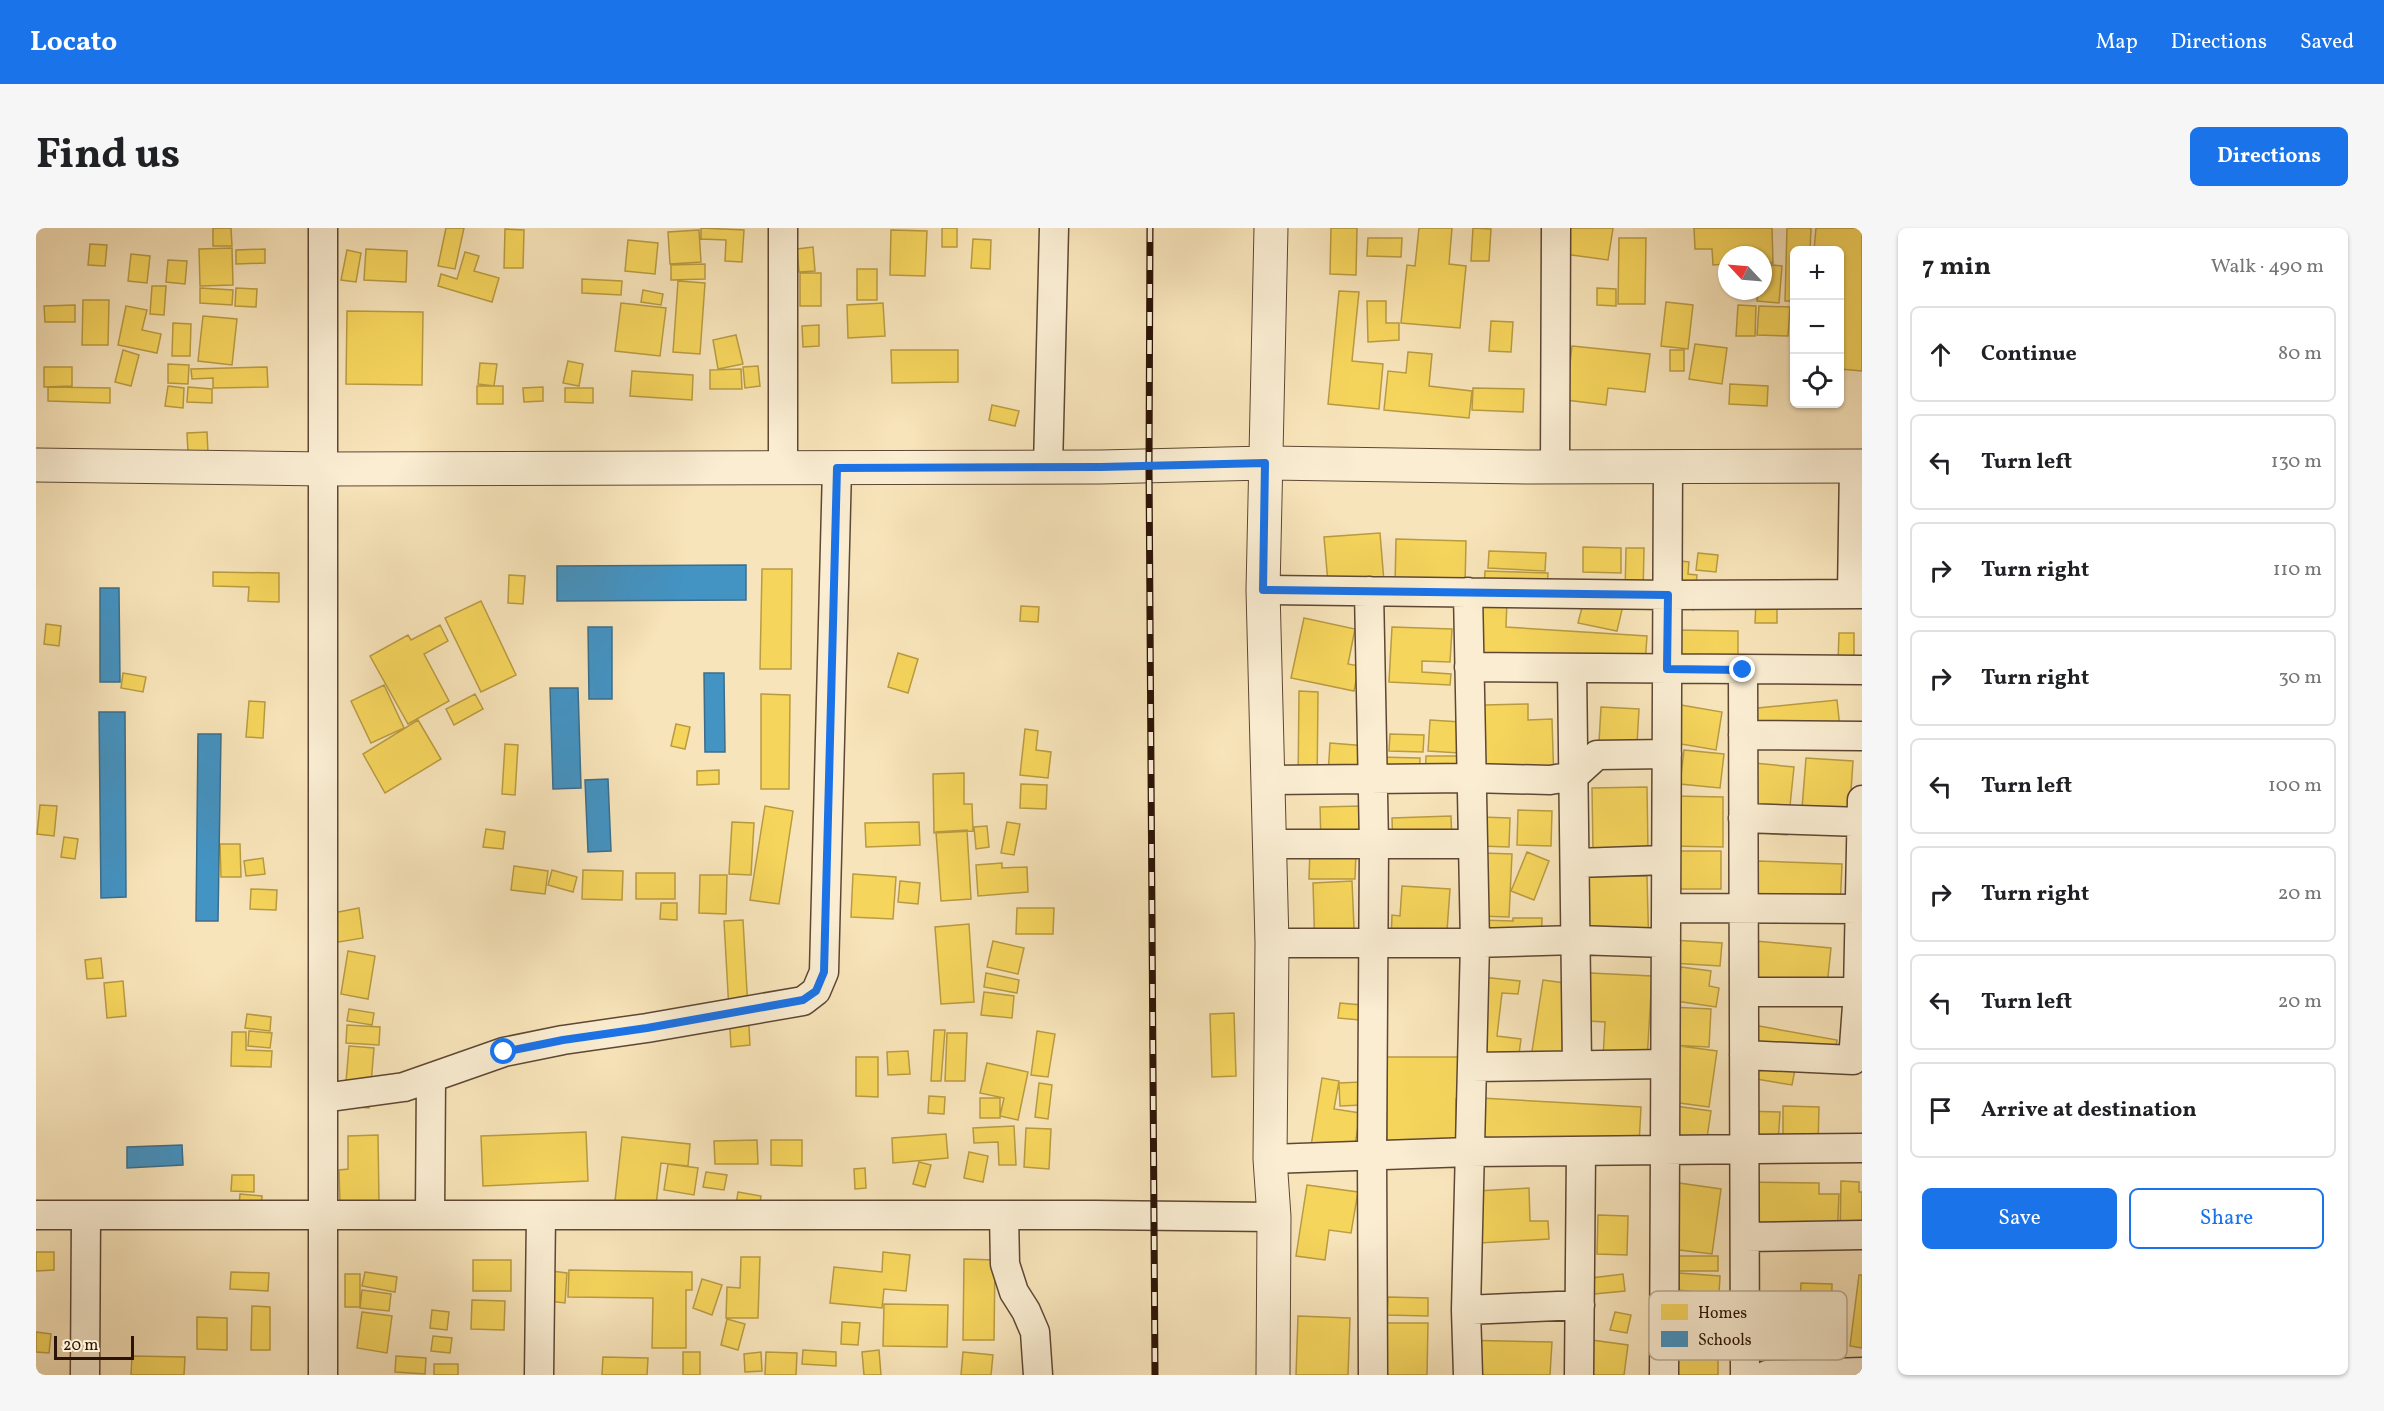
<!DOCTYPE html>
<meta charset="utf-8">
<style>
:root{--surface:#fff;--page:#f6f6f6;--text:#202124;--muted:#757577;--line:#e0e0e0;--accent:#1a73e8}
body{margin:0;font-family:Vollkorn,serif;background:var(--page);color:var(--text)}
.controls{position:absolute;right:18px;top:18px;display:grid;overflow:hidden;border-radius:9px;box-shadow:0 2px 4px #0004}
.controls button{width:54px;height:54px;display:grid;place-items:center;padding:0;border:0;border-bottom:2px solid var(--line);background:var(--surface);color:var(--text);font:30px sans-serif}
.compass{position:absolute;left:1682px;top:18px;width:54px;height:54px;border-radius:50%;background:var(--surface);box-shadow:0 2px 4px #0004;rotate:296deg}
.scale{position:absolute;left:18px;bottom:15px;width:80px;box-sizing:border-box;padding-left:6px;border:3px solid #2b1306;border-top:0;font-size:16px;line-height:21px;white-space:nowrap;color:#2b1306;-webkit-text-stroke:4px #faedd2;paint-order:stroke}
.stop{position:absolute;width:18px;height:18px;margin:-14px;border:4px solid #1a73e8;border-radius:50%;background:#fff}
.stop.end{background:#1a73e8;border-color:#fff;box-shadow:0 2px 6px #0008}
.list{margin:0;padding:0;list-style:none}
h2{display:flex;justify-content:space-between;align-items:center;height:78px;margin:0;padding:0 24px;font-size:26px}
h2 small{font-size:20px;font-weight:400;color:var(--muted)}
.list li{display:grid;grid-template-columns:39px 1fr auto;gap:18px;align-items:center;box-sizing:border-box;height:96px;margin:0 12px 12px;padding:0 12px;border:2px solid var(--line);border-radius:9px}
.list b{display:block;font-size:22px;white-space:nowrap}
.list em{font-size:20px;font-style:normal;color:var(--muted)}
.actions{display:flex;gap:12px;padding:18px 24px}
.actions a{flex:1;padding:14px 0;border:2px solid var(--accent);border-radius:9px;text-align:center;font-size:21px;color:var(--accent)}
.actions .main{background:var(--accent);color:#fff}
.icon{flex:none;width:33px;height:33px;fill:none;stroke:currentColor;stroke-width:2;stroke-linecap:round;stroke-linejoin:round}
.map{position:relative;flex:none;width:1826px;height:1147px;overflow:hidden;border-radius:9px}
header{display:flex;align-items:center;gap:36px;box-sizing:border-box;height:84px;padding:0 30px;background:var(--accent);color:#fff}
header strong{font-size:28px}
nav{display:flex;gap:33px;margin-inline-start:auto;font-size:21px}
.intro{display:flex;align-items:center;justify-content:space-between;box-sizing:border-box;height:144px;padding:0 36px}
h1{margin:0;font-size:42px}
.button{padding:15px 27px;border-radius:9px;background:var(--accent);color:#fff;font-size:21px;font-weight:700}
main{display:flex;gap:36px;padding:0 36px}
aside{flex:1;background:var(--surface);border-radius:9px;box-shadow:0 2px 4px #0004}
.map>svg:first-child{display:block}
.homes{fill:#f6d55c;stroke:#b99b42;stroke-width:1.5}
.schools{fill:#4393c3;stroke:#3c6d8a;stroke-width:1.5}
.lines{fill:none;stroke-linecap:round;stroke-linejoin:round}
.minor-casing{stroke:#5e4733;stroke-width:31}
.tertiary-casing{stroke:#5e4733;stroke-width:35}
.minor{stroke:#faedd2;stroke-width:28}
.tertiary{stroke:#faedd2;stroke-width:33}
.rail-casing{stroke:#2b1306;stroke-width:7}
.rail{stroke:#faedd2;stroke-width:4.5;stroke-dasharray:14;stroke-linecap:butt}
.route{stroke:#1a73e8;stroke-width:8}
.key{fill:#faedd2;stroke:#bcac95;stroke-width:1.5}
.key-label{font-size:16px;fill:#2b1306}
</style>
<header>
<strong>Locato</strong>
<nav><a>Map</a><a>Directions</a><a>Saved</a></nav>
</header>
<div class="intro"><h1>Find us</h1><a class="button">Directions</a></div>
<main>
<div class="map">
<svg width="1826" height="1147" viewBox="0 0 1826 1147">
<rect width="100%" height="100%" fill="#f8e4ba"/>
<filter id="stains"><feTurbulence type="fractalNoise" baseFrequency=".00333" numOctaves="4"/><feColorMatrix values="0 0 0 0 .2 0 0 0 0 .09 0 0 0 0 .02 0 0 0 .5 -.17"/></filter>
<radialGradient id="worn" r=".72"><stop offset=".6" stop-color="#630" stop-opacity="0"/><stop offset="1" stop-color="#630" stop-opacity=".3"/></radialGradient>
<path class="homes" d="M177,0H195L196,18H177Z
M410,0H428L419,41L402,38Z
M665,0L708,2L706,34L689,33L690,12L665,11Z
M906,0H921V19H906Z
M1295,0H1321L1320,47L1294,46Z
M1383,0H1416L1413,36L1430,38L1424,100L1365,95L1371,37L1379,38Z
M1437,0L1455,1L1453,33H1435Z
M1525,0H1577L1572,32L1521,25Z
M1658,0H1736L1737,35H1727V27H1691V36L1677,37L1676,21H1659Z
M1751,0H1775L1774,22H1758V73H1749Z
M1780,0H1826V143L1804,141V22H1778Z
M469,1L488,2L487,40H468Z
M663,2L665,34L634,36L632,4Z
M855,2L891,3L889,48L854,47Z
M1332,10H1366L1365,29L1331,28Z
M1583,10H1610L1609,76H1582Z
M937,11L955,12L954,41L935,40Z
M592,12L622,15L619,46L589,43Z
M54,16L71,17L69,38L52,37Z
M777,19L779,43L763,44L761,21Z
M196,20L197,57L164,58L163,21Z
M229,21V35L200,36V22Z
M330,21L371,23L370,54L328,52Z
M311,22L325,25L320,54L305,52Z
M429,24L443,28L438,43L463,50L456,74L402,58L405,46L421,51Z
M95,26L114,28L111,55L92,53Z
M132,32L151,33L149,56L130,54Z
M669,36V51L635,52V37Z
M1727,36L1746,38L1743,75L1721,73L1722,63H1727Z
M821,41H841V72H821Z
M764,45H785V78H764Z
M546,51L586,53L585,67L546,65Z
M642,53L669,55L664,126L637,124Z
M116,58H130L128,87L114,86Z
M164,60L197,62L196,77L164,75Z
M200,60L221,61L220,79L199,78Z
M1561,60L1580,61V78L1561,77Z
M607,62L627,66L625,77L605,74Z
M1303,63L1323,64L1316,133L1347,136L1343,181L1292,176Z
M47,72H73L72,117H46Z
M1331,73H1350V95H1363V112L1332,114Z
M1630,74L1657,77L1652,121L1625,118Z
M585,75L630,80L624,128L579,123Z
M847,75L849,108L812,110L811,77Z
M39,77V94H9L8,78Z
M1702,77L1720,78L1719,108H1700Z
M90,78L111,82L106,102L125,106L121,125L82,117Z
M1723,78L1754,79L1752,108L1721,107Z
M311,83L387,84L386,157L310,156Z
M167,88L201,91L196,137L162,133Z
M1455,93L1477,94L1475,124L1453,123Z
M137,95L155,96L154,128H136Z
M783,97V118L767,119L766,98Z
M700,107L707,136L682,141L677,112Z
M1659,116L1691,120L1686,156L1653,151Z
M1536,118L1614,126L1609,164L1572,160L1570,177L1530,172Z
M87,122L103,127L95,158L79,154Z
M855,122H922V154L856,155Z
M1634,122H1648V143H1634Z
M1372,124L1396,126L1393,158L1436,163L1433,190L1348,182L1352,143L1370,145Z
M532,133L547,136L543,158L527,155Z
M444,135L461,136L458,158L442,156Z
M132,136L153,137L152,156L132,155Z
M722,138L724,158L709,160L707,139Z
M8,139H36V158L8,159Z
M231,139L232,159L177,160V150L156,151L155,141Z
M705,141L706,161H674V142Z
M596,143L657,147L656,172L594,168Z
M1694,156L1732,158L1731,178L1693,176Z
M132,158L148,160L147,180L129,178Z
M441,158H467V176H441Z
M12,159L74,160V175L12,173Z
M152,159L176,161V175L151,174Z
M507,159V173L488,174L487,160Z
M529,160H557V175L529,174Z
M1437,160L1488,161L1487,184L1436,182Z
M956,177L983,183L979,198L953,192Z
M171,204L172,225H152L151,205Z
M1344,305L1349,366L1292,355L1288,309Z
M1360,311L1430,313L1429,358L1359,356Z
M1547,319L1585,320V345L1547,344Z
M1590,320H1608L1607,367L1589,366Z
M1453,323L1510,325L1509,343L1452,340Z
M1662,325L1682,327L1680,344L1660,342Z
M1636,332L1653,334L1652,346L1661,347L1657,381Z
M726,341H756L755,441H724Z
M1449,343L1512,345L1511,363L1448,361Z
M177,344L243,345V374L212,373L213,359L177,358Z
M473,347L489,348L487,376L472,375Z
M1550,364L1588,373L1581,403L1542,395Z
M1441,370L1471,372L1470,399L1611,408L1608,451L1436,440Z
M445,373L480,447L445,464L409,390Z
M1720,373L1741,374V395H1719Z
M985,378L1003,379L1002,394L984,393Z
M1268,390L1319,401L1312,436L1323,438L1318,463L1255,450Z
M10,396L25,398L23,418L8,416Z
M404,397L412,413L388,426L413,473L372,496L334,428L372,407L375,412Z
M1356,399L1416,401L1414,434L1386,433V444L1415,446L1414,457L1353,454Z
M1638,402L1702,403V442L1637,441Z
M1803,405H1818V434H1802Z
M862,425L882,431L872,465L852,459Z
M87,445L110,449L107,464L85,460Z
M348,457L368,500L335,515L315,473Z
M1263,463L1282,464L1281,559H1262Z
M439,466L447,481L418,497L410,481Z
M725,466L754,467L753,561H725Z
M1801,472L1806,519L1775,522L1774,511L1715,516L1712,481Z
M213,473L229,474L227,510L210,509Z
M1492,476V492L1516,491L1518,555L1450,556L1448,477Z
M1645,477L1686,484L1680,522L1639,515Z
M1565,479L1603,481L1600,534L1562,532Z
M382,492L405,531L349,565L327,526Z
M1394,492L1425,494L1423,525L1392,523Z
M640,496L654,499L649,521L635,518Z
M989,501L1002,503L1000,522L1015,524L1012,550L984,547Z
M1354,506L1388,507L1387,524L1353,523Z
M1294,515L1331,518L1328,550L1292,547Z
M469,516L482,517L479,567L466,566Z
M1648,522L1688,526L1684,560L1644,556Z
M1390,528H1425V557H1389Z
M1342,529L1384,530L1383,560L1341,559Z
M1770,530L1817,533L1812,608L1764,605Z
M1718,535L1758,539L1751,607L1710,604Z
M683,542V556L661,557V543Z
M928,545V576H936L937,603L898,605L897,546Z
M985,556L1011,557L1010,581L984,580Z
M1611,559L1612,622L1557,624L1556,560Z
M1636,568L1687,569V619L1635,618Z
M4,577L21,578L18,608L1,606Z
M729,578L757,583L743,676L714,672Z
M1325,578V615L1285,616L1284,579Z
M1482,582L1516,583L1515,618L1481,617Z
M1415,588L1416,618L1357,620L1356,590Z
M1445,589L1474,590L1473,619L1444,618Z
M696,594L718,595L715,647L693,646Z
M883,594L884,617L830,619L829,595Z
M971,594L984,596L978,627L965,625Z
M951,598L953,619L940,621L938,599Z
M450,601L469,604L467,621L447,619Z
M931,602L935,671L905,673L900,604Z
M28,609L42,611L39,631L25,629Z
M184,616H204L205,649H185Z
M1274,622L1320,623L1319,651H1273Z
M1641,623H1685V661H1641Z
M1491,624L1513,633L1498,672L1475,663Z
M1446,625L1476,626L1473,689L1443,688Z
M227,630L229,646L210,648L208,633Z
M1721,633L1806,636L1804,682L1719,679Z
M966,635V640L991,639L992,664L942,668L940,637Z
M478,638L512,643L509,666L475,662Z
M516,642L541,649L537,664L512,657Z
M547,642L587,643L586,672L546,671Z
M600,645H639V671H600Z
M817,646L860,649L857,691L815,689Z
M664,647H691L690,686L663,685Z
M1611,648L1613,724L1553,726L1550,649Z
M864,653L884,655L882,676L862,674Z
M1316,653L1319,724L1279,726L1277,655Z
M1366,658L1414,661L1410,717L1355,713L1356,687L1364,688Z
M215,661L241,662L240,682L214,681Z
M625,675H641V692L624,691Z
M323,680L327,710L297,715L292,686Z
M981,680H1018L1017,706H980Z
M1477,690H1506L1505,727L1444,726V692L1477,693Z
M707,692L714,817L695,819L688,693Z
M933,696L938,774L905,776L899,699Z
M1636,712L1686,715L1684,738L1635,735Z
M1709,712L1795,720L1791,758L1706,750Z
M957,713L988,720L982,746L951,739Z
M312,723L339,728L332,771L305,766Z
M65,730L67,750L51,751L49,732Z
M1645,739L1675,743L1673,758L1683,760L1680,779L1640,773Z
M950,745L983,752L981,765L948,759Z
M1554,745L1616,748L1611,833L1567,830L1569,794L1552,793Z
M1446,749L1484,753L1482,766L1466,765L1461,808L1485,811L1481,841L1436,836Z
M1507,752L1544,757L1531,841L1494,836Z
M87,753L90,788L71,790L68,755Z
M948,764L978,768L976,790L945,787Z
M1304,775L1326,777L1324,792L1302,790Z
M1634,779L1675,781L1673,819L1632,817Z
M313,781L338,785L336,797L311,793Z
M1198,785L1200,848L1176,849L1174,786Z
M211,786L235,789L234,803L209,800Z
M1712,796L1801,812L1796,842L1760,836L1756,857L1702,848Z
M311,797L344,799L343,817L310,815Z
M898,802H909L905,853H895Z
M213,803L236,805L234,820L212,818Z
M1001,803L1019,806L1012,849L995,847Z
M196,804H210V822L236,823L235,839L195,838Z
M911,805H931L929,853H909Z
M313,818L338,820L333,880L308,878Z
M1644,818L1681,823L1673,879L1636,874Z
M872,823L874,846L852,847L851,824Z
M820,829H842V869L820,868Z
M1351,829H1424L1425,871H1420V912L1351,913Z
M951,835L992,844L982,892L964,888L968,870L944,865Z
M1286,850L1303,853L1298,881L1324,885L1317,930L1274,924Z
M1325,854L1326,877L1304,878L1303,855Z
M1003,855L1016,857L1012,891L999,889Z
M893,868L909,869L908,886L892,885Z
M944,870H964V890H944Z
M1445,870L1605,879L1603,917L1443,909Z
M1639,878L1675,883L1668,930L1633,925Z
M1747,878L1783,879L1782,917H1747Z
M1706,883L1744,884L1742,917L1705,916Z
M978,898L980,937H963L962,914L938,915L937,900Z
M990,900L1015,901L1013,941L988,939Z
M550,904L552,953L447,958L445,908Z
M910,906L912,930L857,935L856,910Z
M342,907L343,976H304L303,942L312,941V908Z
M586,909L654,916L652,938L625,935L620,977L579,973Z
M721,912L722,936H679L678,913Z
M735,912H766V938L735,937Z
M933,924L952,928L947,954L928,950Z
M883,934L895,937L889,959L877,956Z
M632,936L662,940L658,967L628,962Z
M829,940L830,960L819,961L818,941Z
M670,944L691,947L688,962L667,959Z
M196,947H218V964L195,963Z
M1805,953L1823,954V964H1826V1009H1804Z
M1636,954L1685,961L1676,1026L1627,1020Z
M1704,954L1783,955V966H1803L1801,1011L1703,1009Z
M1271,957L1322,964L1315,1005L1293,1002L1289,1032L1260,1028Z
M1493,960L1494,993H1512L1513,1011L1426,1016L1423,964Z
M702,964L725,968L723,981L700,977Z
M204,966L226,968L225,980L203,978Z
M1562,987L1592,988L1591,1027L1561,1026Z
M0,1024H18V1042L0,1043Z
M847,1024L874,1027L870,1063L848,1061L846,1080L794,1075L798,1039L846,1044Z
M1642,1028H1682V1043H1642Z
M705,1029H724L722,1090H690L691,1059L704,1060Z
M928,1031L959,1032L958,1112H927Z
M437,1032H475V1063H437Z
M533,1042L656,1044V1062H650V1120H616L617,1070L532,1069Z
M515,1043L531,1045L529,1075L513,1073Z
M195,1044L233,1045L232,1063L194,1061Z
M329,1044L361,1049L359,1064L326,1058Z
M1643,1045L1684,1048L1683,1066L1641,1062Z
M309,1046H324V1079H309Z
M1587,1046L1589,1063L1548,1067L1547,1051Z
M1823,1047H1826V1120L1814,1118Z
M666,1051L686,1057L676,1087L657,1080Z
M1765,1055L1796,1056L1795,1100H1809L1808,1131L1762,1130Z
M326,1062L355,1066L353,1083L324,1080Z
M1352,1069L1392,1070V1088L1351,1087Z
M436,1072L469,1073L468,1102L435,1101Z
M848,1076L912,1077L911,1119L847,1118Z
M216,1078L234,1079V1122H215Z
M396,1082L413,1084L411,1102L394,1100Z
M326,1084L356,1088L351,1125L321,1120Z
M1579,1084L1595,1087L1591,1105L1574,1102Z
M1262,1088L1314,1090L1312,1147H1260Z
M161,1089L191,1090V1122L161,1121Z
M691,1091L709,1096L702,1122L685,1117Z
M806,1094L824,1095L822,1117L805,1116Z
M1334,1095H1392L1391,1147H1333Z
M0,1104L15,1106L13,1125L0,1124Z
M397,1108L416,1110L414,1125L395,1123Z
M1548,1111L1592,1117L1588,1147H1554Z
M1422,1112L1516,1114L1514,1147H1421Z
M767,1122L800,1124V1138L766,1136Z
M843,1122L845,1147H828L826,1124Z
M647,1124H664V1147H647Z
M725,1124L726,1143L709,1144L708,1126Z
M730,1124L761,1125L760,1147H729Z
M927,1124L957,1127L955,1147H925Z
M1682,1126V1147H1628L1627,1128Z
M96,1128L149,1129L148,1147H95Z
M360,1128L390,1130L389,1146L359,1144Z
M567,1129L612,1130L611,1147H566Z
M398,1136H422V1147H398Z"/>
<path class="schools" d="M710,337V372L521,373V338Z
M64,360H83L84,454H64Z
M552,399H576V471H553Z
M668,445H688L689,524H669Z
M514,460H542L545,560L517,561Z
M63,484H89L90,669L65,670Z
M162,506H185L182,693H160Z
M572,551L575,623L552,624L549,552Z
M146,917L147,937L91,940V919Z"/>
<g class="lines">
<defs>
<path id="minor" d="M1519,238L1520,0
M1012,239L1018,0
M747,240V0
M1227,362L1632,367L1826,366
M1333,363L1338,616L1336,927L1337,1147
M1816,366L1818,238
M1433,439L1826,442
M1536,440L1541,837
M1707,442L1709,1147
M1707,507L1826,508
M1232,552L1434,550L1514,552L1538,548L1561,527L1631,526
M1707,590L1825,594
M1233,616H1437
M1540,635L1630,632
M1630,680L1824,681
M1236,715H1439L1540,712L1630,715
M1708,764H1822
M1708,827L1817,832L1822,764L1826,572
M1436,839L1629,836
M287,870L368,859L468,824L527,812L611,800L767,773L780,763L788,744L801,240
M1234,931L1433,924L1826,920
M394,986L395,850
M0,987H1060L1238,989
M968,987L969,1036L978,1064L990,1083L999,1104L1002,1147
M1709,1009L1826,1007
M1430,1082L1544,1077
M49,1147L50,987
M287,1147V0
M503,1147L505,987
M1432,1147L1430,1082L1439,715L1432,364
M1543,1147L1545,923
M1628,1147L1632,237
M1731,1147L1826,1144"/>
<path id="tertiary" d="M1235,0L1227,362L1236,715L1234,931L1238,989L1237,1147
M0,237L287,241L1065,239L1229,235L1496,239L1826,238"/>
</defs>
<use href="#minor" class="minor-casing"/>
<use href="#tertiary" class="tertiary-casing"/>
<use href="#minor" class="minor"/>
<use href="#tertiary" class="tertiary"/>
<defs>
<path id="rail" d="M1114,0L1113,238L1119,1147"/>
</defs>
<use href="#rail" class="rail-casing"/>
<use href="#rail" class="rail"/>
</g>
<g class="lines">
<path class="route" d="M468,824L527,812L611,800L767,772L780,763L788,744L801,240L1065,239L1229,235L1227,362L1632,367L1631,441L1707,442"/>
</g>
<rect x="1613" y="1063" width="198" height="69" rx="9" class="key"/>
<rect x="1625" y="1076" width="27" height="16" fill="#f6d55c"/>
<rect x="1625" y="1103" width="27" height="16" fill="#4393c3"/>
<g class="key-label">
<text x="1662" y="1090">Homes</text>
<text x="1662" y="1117">Schools</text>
</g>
<rect width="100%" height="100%" filter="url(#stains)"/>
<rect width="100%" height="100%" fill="url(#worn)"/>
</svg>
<div class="controls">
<button>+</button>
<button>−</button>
<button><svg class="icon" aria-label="locate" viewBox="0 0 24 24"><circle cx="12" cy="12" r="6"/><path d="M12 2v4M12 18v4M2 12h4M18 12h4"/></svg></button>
</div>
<svg class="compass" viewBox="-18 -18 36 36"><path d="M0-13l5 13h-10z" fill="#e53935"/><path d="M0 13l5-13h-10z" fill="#757577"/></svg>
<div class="scale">20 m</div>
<div class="stop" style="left:468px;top:824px"></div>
<div class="stop end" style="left:1707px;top:442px"></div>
</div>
<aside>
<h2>7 min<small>Walk · 490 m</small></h2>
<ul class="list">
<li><svg class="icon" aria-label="ahead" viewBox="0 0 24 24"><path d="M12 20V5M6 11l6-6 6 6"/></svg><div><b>Continue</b></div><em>80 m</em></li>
<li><svg class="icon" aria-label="left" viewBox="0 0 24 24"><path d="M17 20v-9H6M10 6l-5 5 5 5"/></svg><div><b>Turn left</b></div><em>130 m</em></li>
<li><svg class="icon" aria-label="right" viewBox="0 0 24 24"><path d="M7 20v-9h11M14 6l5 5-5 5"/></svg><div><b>Turn right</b></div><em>110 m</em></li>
<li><svg class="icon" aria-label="right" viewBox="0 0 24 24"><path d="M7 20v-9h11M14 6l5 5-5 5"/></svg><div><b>Turn right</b></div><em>30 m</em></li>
<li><svg class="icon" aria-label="left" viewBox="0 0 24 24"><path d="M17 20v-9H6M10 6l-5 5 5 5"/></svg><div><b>Turn left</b></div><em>100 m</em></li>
<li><svg class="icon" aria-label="right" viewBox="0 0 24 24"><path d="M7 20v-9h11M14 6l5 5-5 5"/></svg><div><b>Turn right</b></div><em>20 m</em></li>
<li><svg class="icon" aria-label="left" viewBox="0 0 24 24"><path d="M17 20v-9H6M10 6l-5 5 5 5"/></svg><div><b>Turn left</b></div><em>20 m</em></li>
<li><svg class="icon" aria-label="arrive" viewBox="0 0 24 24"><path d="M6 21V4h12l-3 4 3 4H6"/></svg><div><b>Arrive at destination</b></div></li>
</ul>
<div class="actions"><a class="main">Save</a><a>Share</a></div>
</aside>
</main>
